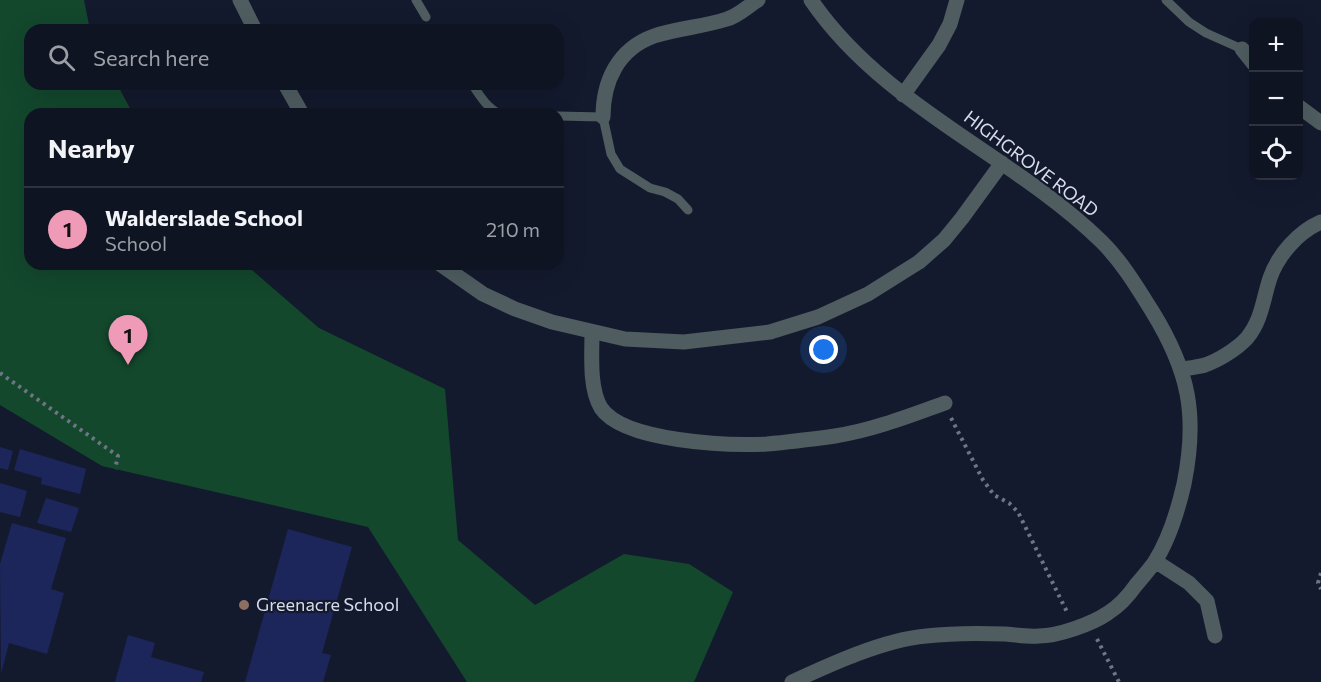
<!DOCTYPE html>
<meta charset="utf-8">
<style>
:root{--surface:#0f1422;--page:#181d2a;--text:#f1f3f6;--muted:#9b9ea5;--line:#2f3340;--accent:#ef9ab7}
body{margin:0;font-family:Commissioner,sans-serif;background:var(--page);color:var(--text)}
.controls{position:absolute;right:18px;top:18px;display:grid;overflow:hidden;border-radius:12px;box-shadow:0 6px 24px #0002}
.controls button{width:54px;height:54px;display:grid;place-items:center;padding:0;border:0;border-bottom:2px solid var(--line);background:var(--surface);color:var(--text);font:30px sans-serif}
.you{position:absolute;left:824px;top:350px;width:21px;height:21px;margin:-15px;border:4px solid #fff;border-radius:50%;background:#1a73e8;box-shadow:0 0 0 9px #1a73e833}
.badge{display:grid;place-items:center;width:39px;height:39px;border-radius:50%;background:var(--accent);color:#111;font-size:20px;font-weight:700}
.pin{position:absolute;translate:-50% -50px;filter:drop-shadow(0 2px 3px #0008)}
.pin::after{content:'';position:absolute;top:32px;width:21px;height:18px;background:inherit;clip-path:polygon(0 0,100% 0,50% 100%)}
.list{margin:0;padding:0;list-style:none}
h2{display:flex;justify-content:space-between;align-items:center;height:78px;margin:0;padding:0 24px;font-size:26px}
h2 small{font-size:20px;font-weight:400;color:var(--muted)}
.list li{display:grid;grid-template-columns:39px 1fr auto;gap:18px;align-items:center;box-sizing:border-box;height:84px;padding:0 24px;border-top:2px solid var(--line)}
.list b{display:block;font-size:22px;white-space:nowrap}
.list p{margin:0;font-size:20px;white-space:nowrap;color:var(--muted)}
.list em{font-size:20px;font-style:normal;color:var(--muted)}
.icon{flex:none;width:33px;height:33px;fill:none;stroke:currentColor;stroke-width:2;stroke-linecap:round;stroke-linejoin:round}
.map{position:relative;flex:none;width:1321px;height:682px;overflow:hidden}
.search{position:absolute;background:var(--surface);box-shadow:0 6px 24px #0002;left:24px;top:24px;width:540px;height:66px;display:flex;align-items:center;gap:15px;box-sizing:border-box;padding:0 21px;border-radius:18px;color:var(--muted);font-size:22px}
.panel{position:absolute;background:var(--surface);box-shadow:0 6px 24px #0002;left:24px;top:108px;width:540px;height:162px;border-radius:18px}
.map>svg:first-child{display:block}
.green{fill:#13482d}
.building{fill:#1c265a}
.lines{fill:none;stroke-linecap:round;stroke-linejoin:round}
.path{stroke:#6f7586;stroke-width:4;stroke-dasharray:3 4.5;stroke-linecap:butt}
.lane{stroke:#4f5d61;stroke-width:9}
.street{stroke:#4f5d61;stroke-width:15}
.education-dot{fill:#8d6e63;stroke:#141a2e;stroke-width:2}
.labels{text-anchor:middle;stroke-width:4.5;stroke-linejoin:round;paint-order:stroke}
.street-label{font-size:18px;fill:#d7dcea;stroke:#141a2e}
.poi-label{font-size:18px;fill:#d7dcea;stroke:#141a2e;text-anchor:start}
</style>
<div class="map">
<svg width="1321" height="682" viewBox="0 0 1321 682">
<rect width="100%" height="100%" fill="#141a2e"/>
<path class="green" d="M0,0H84L90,30H30V84H117L133,114H30V264H245L319,328L445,389L458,540L535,605L624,554L689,564L733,592L694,682H467L368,527L102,466L0,405Z"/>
<path class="building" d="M0,447L13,451L8,470L0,468Z
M20,449L86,469L80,494L41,484L42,478L14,470Z
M0,483L27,491L20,517L0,512Z
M46,498L79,508L71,532L37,523Z
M12,523L66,538L51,589L64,593L47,654L9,643L1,674L0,564Z
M288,529L352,547L322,653L331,655L323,682H245Z
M128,635L155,643L151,657L204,672L201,682H115Z"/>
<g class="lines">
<path class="path" d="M0,373L118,456L115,469
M951,418L983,480L994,495L1009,503L1018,512L1067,612
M1321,573L1318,583L1321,589
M1097,639L1119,682"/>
<path class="lane" d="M416,0L426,17
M1166,0L1189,22L1206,33L1242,49
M472,84C480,96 487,108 500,114
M558,116L603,117L611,154L620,169L650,188L665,192L678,199L688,210"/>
<path class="street" d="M240,0L255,30
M1242,49L1254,64
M285,84L302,114
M903,95L939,45L950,24L957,0
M1298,106L1321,123
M603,117C603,81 618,49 654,36C678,28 703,27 727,19C738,16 748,6 758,0
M440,264L483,294L515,309L552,322L625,339L684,342L770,332L818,317L868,294L919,262L944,240L962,218L1002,163
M592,332C592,355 589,388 601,408C624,442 729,446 767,444C790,442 813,439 835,436C873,430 909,416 945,403
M1182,369C1189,368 1198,367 1205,365C1219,360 1237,349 1247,338C1262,320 1263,299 1270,278C1278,255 1298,232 1321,222
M1155,561L1189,583L1207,601L1215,636
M792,682C831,664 883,640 926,636C952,633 979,633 1005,634C1016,635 1028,637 1039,636C1058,636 1092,624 1108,613C1119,606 1129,595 1136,585C1142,578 1148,571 1154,563C1169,540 1178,510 1184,484C1198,415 1189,371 1152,311C1137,287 1122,262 1102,242C1012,154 884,107 811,0"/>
</g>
<circle class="education-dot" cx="244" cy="605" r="6"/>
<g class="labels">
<g class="street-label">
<text transform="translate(1031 164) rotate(37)" y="6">HIGHGROVE ROAD</text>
</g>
<g class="poi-label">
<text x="256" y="611">Greenacre School</text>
</g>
</g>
</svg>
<div class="controls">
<button>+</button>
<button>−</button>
<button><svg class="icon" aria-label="locate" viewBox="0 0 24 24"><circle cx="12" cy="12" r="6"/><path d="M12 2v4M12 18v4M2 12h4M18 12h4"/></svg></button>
</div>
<div class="you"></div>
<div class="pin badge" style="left:128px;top:365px">1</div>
<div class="search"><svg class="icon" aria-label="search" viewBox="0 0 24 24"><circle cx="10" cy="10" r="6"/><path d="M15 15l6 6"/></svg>Search here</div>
<section class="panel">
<h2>Nearby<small></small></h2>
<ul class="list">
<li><span class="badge">1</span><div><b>Walderslade School</b><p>School</p></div><em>210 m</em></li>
</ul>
</section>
</div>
